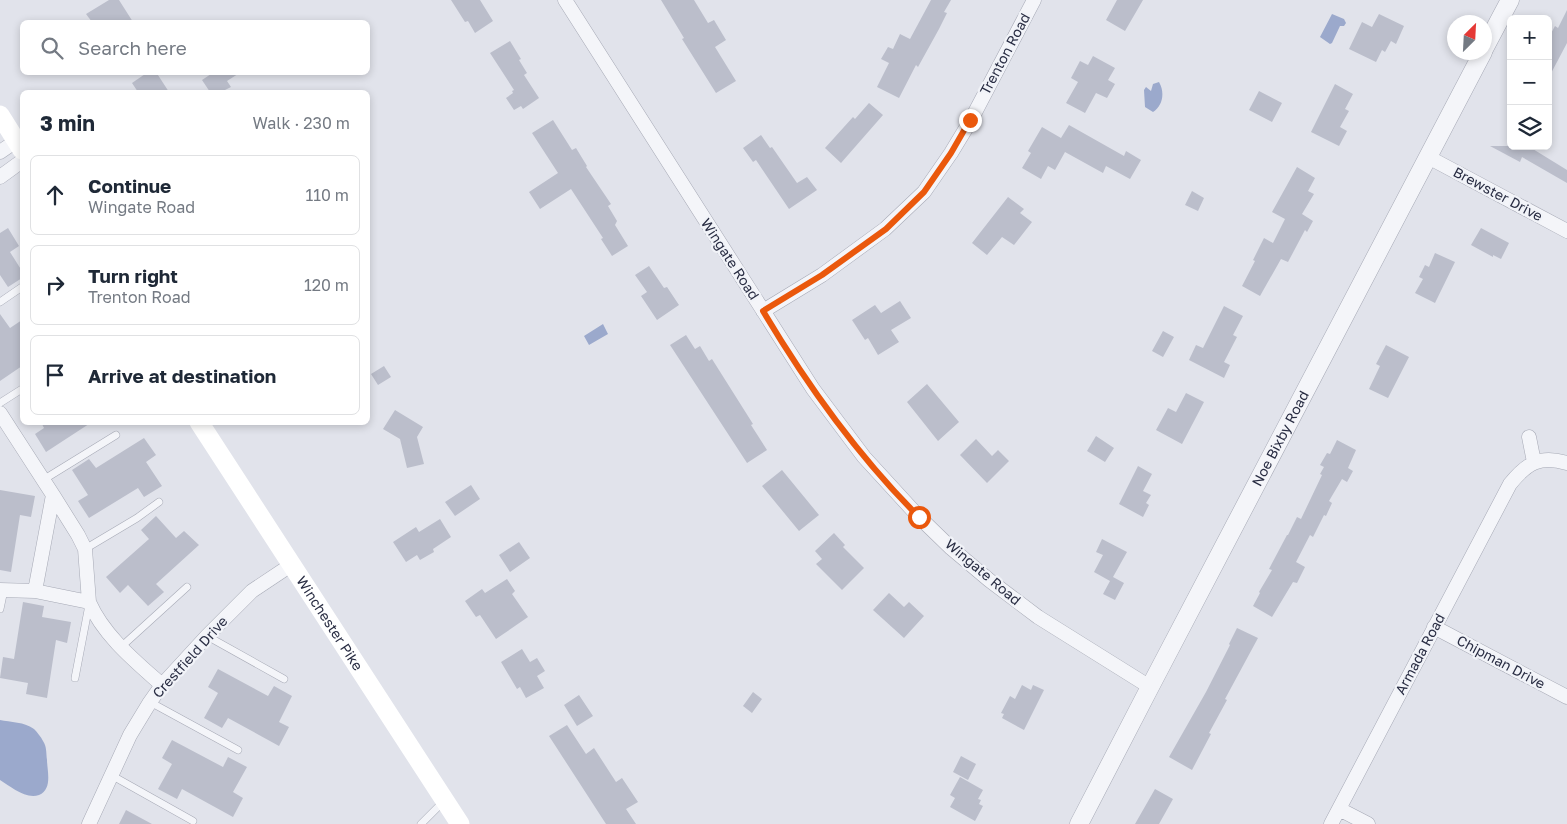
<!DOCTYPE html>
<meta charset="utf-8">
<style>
:root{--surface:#fff;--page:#f6f6f7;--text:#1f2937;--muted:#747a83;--line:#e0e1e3}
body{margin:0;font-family:"Golos Text",sans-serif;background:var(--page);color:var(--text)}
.controls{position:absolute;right:15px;top:15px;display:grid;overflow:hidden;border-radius:8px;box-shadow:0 2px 8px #0003}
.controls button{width:45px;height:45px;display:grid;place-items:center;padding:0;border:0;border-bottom:1px solid var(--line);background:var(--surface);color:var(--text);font:25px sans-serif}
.compass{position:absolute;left:1447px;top:15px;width:45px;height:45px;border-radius:50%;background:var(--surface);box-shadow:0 2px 8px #0003;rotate:24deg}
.stop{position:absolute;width:15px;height:15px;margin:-11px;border:4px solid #ea580c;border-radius:50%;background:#fff}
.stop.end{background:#ea580c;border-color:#fff;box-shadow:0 1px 5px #0008}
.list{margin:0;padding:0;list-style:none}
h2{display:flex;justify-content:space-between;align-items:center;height:65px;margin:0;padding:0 20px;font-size:21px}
h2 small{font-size:16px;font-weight:400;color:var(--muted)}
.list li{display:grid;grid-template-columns:32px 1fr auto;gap:15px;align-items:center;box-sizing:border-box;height:80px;margin:0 10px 10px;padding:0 10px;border:1px solid var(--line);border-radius:8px}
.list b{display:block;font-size:19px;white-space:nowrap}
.list p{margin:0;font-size:16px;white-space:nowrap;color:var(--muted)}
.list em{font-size:16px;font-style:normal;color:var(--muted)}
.icon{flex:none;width:28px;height:28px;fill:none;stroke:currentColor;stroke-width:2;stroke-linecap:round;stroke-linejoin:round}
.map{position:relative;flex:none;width:1567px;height:824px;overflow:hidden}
.search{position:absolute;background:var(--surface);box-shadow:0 2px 8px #0003;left:20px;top:20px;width:350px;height:55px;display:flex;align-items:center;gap:12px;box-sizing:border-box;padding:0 18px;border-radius:8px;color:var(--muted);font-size:19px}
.panel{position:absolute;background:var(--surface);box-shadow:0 2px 8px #0003;left:20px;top:90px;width:350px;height:335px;border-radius:8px}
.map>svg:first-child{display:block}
.water{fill:#9ba9cc}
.building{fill:#bbbecb}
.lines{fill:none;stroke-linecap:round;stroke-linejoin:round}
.service-casing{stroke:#a6a9b5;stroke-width:8}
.minor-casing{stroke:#a6a9b5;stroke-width:15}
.tertiary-casing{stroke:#a6a9b5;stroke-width:19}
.service{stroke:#f4f5f9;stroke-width:7}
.minor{stroke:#f4f5f9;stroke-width:14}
.tertiary{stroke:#f4f5f9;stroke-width:18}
.secondary{stroke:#fff;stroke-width:19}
.route{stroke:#ea580c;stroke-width:6}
.labels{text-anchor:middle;stroke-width:4.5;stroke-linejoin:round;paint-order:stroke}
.street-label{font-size:14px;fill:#292d43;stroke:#f1f3f8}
</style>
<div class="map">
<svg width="1567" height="824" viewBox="0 0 1567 824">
<rect width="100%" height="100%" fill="#e1e3eb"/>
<path class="water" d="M1332,14L1344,19L1346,23L1344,26H1340L1332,43L1330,44L1320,37Z
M1159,82C1165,92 1163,106 1153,112L1145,107L1144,90L1146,87L1151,91L1153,84Z
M603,324L608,334L589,345L584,336Z
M0,720C10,722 25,722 34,729C37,732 41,737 43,741C47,747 46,753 47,760C47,770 53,789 39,795C26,800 10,786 0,780Z"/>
<path class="building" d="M109,0H119L133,22H92L86,14Z
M451,0H480L493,21L475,33L468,21L465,22Z
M661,0H694L708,23L714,20L726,40L715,47L736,81L716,93L682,39L684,38Z
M931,0H951L944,12L947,13L939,29L918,67L916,65L899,98L877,87L889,63L881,59L888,47L893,49L900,34L910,39Z
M1117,0H1143L1125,31L1106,20Z
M1567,10V43L1548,79V39L1555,26L1558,28Z
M1379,14L1404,26L1396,44L1391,41L1385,52L1382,50L1376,62L1349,49L1362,22L1372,27Z
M510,41L521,59L519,60L527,73L524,75L539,98L523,109L521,106L514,110L506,98L513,93L512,91L514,90L490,53Z
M1093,56L1115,68L1108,80L1115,84L1107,98L1096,93L1085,113L1066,103L1078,82L1071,78L1080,61L1088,65Z
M148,72H156L169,92H138L132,83Z
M214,72H241L227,81L231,87L221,92H210L202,80Z
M1335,84L1353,94L1345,109L1349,111L1340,127L1347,131L1339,146L1311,132Z
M1259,91L1282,103L1272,122L1249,110Z
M869,103L883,115L841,163L825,148L853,117L855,119Z
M553,120L572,150L576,148L587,166L586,167L611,204L608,206L617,221L615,225L628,246L612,256L601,239L603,238L571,189L540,209L529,192L558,173L532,133Z
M1069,125L1124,156L1126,151L1141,160L1130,179L1106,166L1103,173L1065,152L1055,170L1048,166L1041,179L1022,168L1031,153L1028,151L1042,127L1061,138Z
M761,135L770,148L772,147L797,183L807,177L817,190L789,209L756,160L753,162L743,148Z
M1490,146H1528L1567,170V183L1522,157L1520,162Z
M1297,167L1315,178L1308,191L1314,194L1302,214L1313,221L1307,232L1305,230L1288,262L1281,259L1260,296L1242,286L1255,261L1253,260L1264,238L1273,243L1285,219L1272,212Z
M1192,191L1204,198L1198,211L1185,205Z
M1008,197L1024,209L1020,213L1032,222L1014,245L1002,237L987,255L972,243Z
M8,228L19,246L10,252L22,271V278L8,287L0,275V233Z
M1481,228L1509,243L1501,259L1493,255V257L1471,245Z
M1435,253L1455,262L1435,303L1415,293L1423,279L1419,277L1425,265L1429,267Z
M649,266L664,288L667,287L679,305L657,320L641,296L647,292L635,275Z
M900,301L911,318L891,330L899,342L878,355L868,338L865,340L852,320L875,305L881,313Z
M1224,306L1243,316L1233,335L1237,337L1224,362L1230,365L1224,378L1189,360L1196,345L1203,348Z
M0,314L10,328L22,320V366L0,381Z
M1163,331L1174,337L1163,357L1152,351Z
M686,335L695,349L700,346L709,361L712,359L753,424L751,425L767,450L747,463L670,345Z
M1386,345L1409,357L1388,398L1369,389L1380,366L1376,364Z
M384,366L391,377L378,385L371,374Z
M927,384L959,422L938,441L907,402Z
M1186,393L1204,402L1182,444L1156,430L1168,408L1176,412Z
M395,410L423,427L417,437L424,464L407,468L400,439L383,429Z
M41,422H92L46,452L35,434L44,428Z
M1096,436L1114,448L1105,462L1087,451Z
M144,438L156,455L146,462L162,486L144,497L138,488L89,518L78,501L88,495L72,470L89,459L96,468Z
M976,439L992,456L998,450L1009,461L987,483L960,455Z
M1337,440L1356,450L1348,468L1353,471L1347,482L1342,479L1329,501L1332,503L1326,516L1324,515L1313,537L1310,535L1296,562L1305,567L1297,583L1293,582L1272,617L1253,606L1260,593L1259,592L1272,570L1269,569L1287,535H1288L1297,517L1301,519L1322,475L1320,474L1324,467L1320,465L1327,453L1330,454Z
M1138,466L1152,474L1143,491L1151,495L1146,503L1149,505L1143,517L1119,504Z
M782,470L819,515L799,531L762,486Z
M471,485L480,499L455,516L445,502Z
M0,490L35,496L31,517L20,515L11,572L0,570Z
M156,516L176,538L184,531L199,545L156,584L164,592L148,606L128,585L120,593L106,577L149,539L141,530Z
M440,519L451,537L433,549L434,552L420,560L417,555L406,562L393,542L416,527L419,532Z
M834,533L845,545L843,547L864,568L842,590L816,564L822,559L815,551Z
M1102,539L1127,552L1113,577L1124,583L1115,600L1103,594L1110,581L1094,572L1103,555L1096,552Z
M519,542L530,558L510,572L499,555Z
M507,579L515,591L512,594L528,617L496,639L480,615L476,617L465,601L482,589L485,593Z
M889,593L904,607L909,602L924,616L904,638L873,610Z
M23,602L44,606L42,617L71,622L67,643L56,640L47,698L26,694L28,683L0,678L3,657L14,659Z
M1237,628L1258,638L1225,699L1227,700L1209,733L1211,734L1192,770L1169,757L1206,692L1230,645L1229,644Z
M522,649L530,662L537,658L545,671L537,676L544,688L526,698L520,687L517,689L501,662Z
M218,669L268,696L274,686L292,696L279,722L289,727L279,746L228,718L222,728L204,718L218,693L208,687Z
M1022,685L1031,690L1033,685L1044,690L1024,730L1002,718L1004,714L1001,713L1010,696L1015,699Z
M753,692L762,699L752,713L743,706Z
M579,695L593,716L577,726L564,705Z
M567,725L586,754L594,748L616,782L622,778L638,802L626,809L636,824H606L549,736Z
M172,740L223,767L228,757L247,767L233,792L243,798L233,817L182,789L177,799L158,789L172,764L162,758Z
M961,756L976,764L968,780L953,772Z
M960,777L983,790L978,799L981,800L979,804L983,806L975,821L950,807L955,798L950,795Z
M1155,789L1173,799L1159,824H1135Z
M126,810L152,824H119Z"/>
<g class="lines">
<defs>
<path id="service" d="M0,302L22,287
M0,403L22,389
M43,480L116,435
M85,549L137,518L159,502
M0,609L4,590
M207,636L284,679
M121,647L187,587
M75,678L89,605
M150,702L238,750
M111,775L193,821
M421,824L444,801"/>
<path id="minor" d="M565,0L813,389L864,457L919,517L951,548L989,580L1038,617L1150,687
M0,152L16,141
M1428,157L1567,231
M0,177L22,161
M763,311L822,275L885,229L924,192L951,153L971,120L1034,0
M0,413L53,495L35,591
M1529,437L1534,462
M53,495L78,535L85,549L89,602C104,636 135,661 162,685
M0,590L35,591L89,602
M1434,627L1567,697
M1339,809L1368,824
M89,824L130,735L150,702L162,685L207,636L252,591L291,565
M1331,824L1510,484C1527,463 1540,455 1567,463"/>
<g id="tertiary">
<path d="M1484,49L1510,0"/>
<path id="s1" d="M1079,824L1150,687L1483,52"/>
</g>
</defs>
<use href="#service" class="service-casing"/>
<use href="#minor" class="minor-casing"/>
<use href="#tertiary" class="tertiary-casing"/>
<use href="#service" class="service"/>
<use href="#minor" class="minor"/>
<use href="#tertiary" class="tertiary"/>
<g class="secondary">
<path d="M0,115L22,150"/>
<path id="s2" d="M199,422L460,824"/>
</g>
</g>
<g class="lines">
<path class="route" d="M919,517C858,456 807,385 763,311L822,275L886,229L924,192L951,153L970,120"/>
</g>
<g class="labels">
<g class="street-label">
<text transform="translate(1005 54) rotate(-62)" y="5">Trenton Road</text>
<text transform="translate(1498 194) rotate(28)" y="5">Brewster Drive</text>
<text transform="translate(730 259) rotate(57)" y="5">Wingate Road</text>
<text dy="5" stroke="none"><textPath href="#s1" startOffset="435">Noe Bixby Road</textPath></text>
<text transform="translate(983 572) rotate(40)" y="5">Wingate Road</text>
<text dy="5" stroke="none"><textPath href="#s2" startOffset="240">Winchester Pike</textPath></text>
<text transform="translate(1420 654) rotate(-62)" y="5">Armada Road</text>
<text transform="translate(190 657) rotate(-48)" y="5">Crestfield Drive</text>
<text transform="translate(1501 662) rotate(28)" y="5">Chipman Drive</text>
</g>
</g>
</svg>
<div class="controls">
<button>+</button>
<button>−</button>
<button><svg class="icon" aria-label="layers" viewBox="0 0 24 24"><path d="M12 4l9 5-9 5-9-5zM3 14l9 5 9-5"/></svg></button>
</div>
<svg class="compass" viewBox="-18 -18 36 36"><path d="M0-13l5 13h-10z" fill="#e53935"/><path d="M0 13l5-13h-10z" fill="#747a83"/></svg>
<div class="stop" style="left:919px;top:517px"></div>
<div class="stop end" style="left:970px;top:120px"></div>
<div class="search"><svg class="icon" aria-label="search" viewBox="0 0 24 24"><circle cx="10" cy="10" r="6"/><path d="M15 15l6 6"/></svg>Search here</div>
<section class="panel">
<h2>3 min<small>Walk · 230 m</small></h2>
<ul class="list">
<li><svg class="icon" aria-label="ahead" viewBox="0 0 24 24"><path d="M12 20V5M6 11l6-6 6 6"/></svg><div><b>Continue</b><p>Wingate Road</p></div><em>110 m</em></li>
<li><svg class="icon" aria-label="right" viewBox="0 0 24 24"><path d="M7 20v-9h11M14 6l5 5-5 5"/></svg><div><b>Turn right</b><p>Trenton Road</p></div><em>120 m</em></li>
<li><svg class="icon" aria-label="arrive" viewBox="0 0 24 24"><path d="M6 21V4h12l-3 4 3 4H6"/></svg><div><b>Arrive at destination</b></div></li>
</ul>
</section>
</div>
